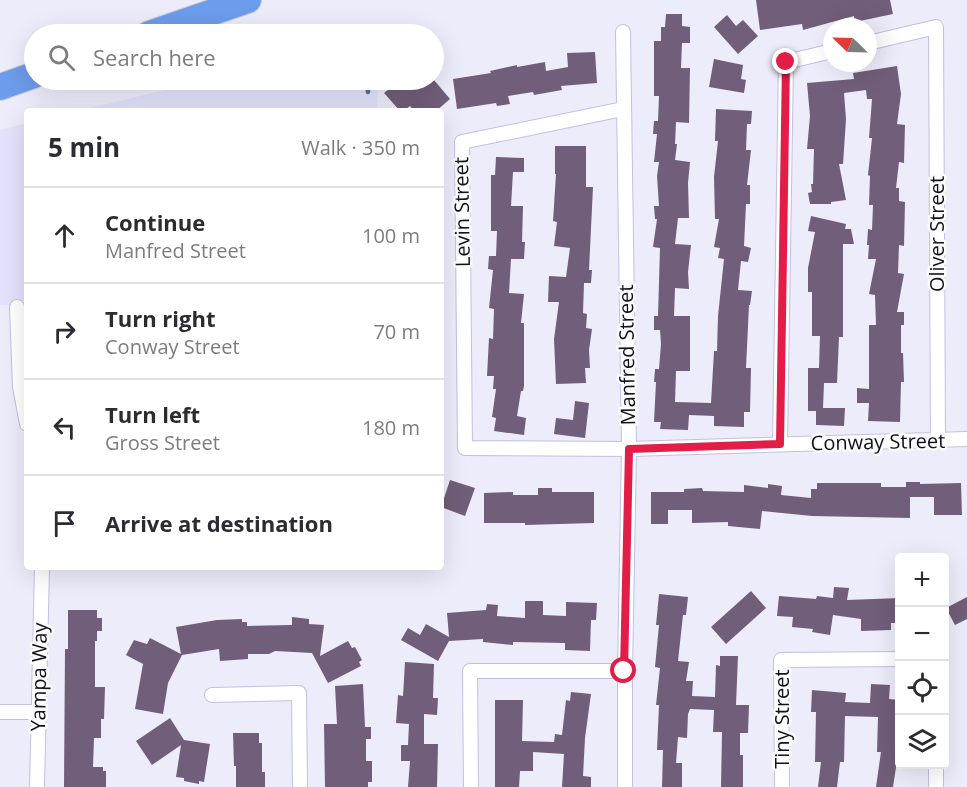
<!DOCTYPE html>
<meta charset="utf-8">
<style>
:root{--surface:#fff;--page:#f2f2f3;--text:#2b2b33;--muted:#7c7c81;--line:#e1e1e2}
body{margin:0;font-family:"Open Sans",sans-serif;background:var(--page);color:var(--text)}
.controls{position:absolute;right:18px;bottom:18px;display:grid;overflow:hidden;border-radius:6px;box-shadow:0 6px 24px #0002}
.controls button{width:54px;height:54px;display:grid;place-items:center;padding:0;border:0;border-bottom:2px solid var(--line);background:var(--surface);color:var(--text);font:30px sans-serif}
.compass{position:absolute;left:823px;top:18px;width:54px;height:54px;border-radius:50%;background:var(--surface);box-shadow:0 6px 24px #0002;rotate:293deg}
.stop{position:absolute;width:18px;height:18px;margin:-14px;border:4px solid #e11d48;border-radius:50%;background:#fff}
.stop.end{background:#e11d48;border-color:#fff;box-shadow:0 2px 6px #0008}
.list{margin:0;padding:0;list-style:none}
h2{display:flex;justify-content:space-between;align-items:center;height:78px;margin:0;padding:0 24px;font-size:26px}
h2 small{font-size:20px;font-weight:400;color:var(--muted)}
.list li{display:grid;grid-template-columns:39px 1fr auto;gap:18px;align-items:center;box-sizing:border-box;height:96px;padding:0 24px;border-top:2px solid var(--line)}
.list b{display:block;font-size:22px;white-space:nowrap}
.list p{margin:0;font-size:20px;white-space:nowrap;color:var(--muted)}
.list em{font-size:20px;font-style:normal;color:var(--muted)}
.icon{flex:none;width:33px;height:33px;fill:none;stroke:currentColor;stroke-width:2;stroke-linecap:round;stroke-linejoin:round}
.map{position:relative;flex:none;width:967px;height:787px;overflow:hidden}
.search{position:absolute;background:var(--surface);box-shadow:0 6px 24px #0002;left:24px;top:24px;width:420px;height:66px;display:flex;align-items:center;gap:15px;box-sizing:border-box;padding:0 21px;border-radius:33px;color:var(--muted);font-size:22px}
.panel{position:absolute;background:var(--surface);box-shadow:0 6px 24px #0002;left:24px;top:108px;width:420px;height:462px;border-radius:6px}
.map>svg:first-child{display:block}
.built{fill:#e3e2fc}
.lines{fill:none;stroke-linecap:round;stroke-linejoin:round}
.stream{stroke:#417b9e;stroke-width:4.5}
.building{fill:#715e7a}
.minor-casing{stroke:#c1c0e2;stroke-width:16}
.motorway-casing{stroke:#cfcfd2;stroke-width:28}
.minor{stroke:#fff;stroke-width:14}
.motorway{stroke:#6c9cec;stroke-width:26}
.route{stroke:#e11d48;stroke-width:8}
.labels{text-anchor:middle;stroke-width:5;stroke-linejoin:round;paint-order:stroke}
.street-label{font-size:20px;fill:#11101c;stroke:#fbfbfb}
</style>
<div class="map">
<svg width="967" height="787" viewBox="0 0 967 787">
<rect width="100%" height="100%" fill="#edecfb"/>
<path class="built" d="M207,80H378L377,111H77Z
M27,123V305H0V130Z"/>
<g class="lines">
<path class="stream" d="M367,80L368,92"/>
</g>
<path class="building" d="M756,0H890L893,14L855,22L854,16L803,30L802,24L760,30Z
M666,14H682V26L690,27V43H682L681,68H690L689,123L676,122L675,144H677L675,160L690,162L688,183L689,218H678L675,244L691,245L688,272L689,289L675,288L674,316H690V371H676L675,402L711,403L714,351H717L718,316L724,259L718,258L720,248L714,247L719,219H715L714,177L718,141H715L716,109L752,111L751,124H747L746,150H751L747,185H750V204H746L744,246L751,248L748,262L741,261L738,290L752,291L750,305H749L746,368H751L750,412H744V427L714,426V416L689,415L688,430L660,429L661,422H654L656,382H654L655,369H659L661,344L660,330H654V316H658L660,248L653,247L657,219H655L654,206H659L657,176L659,162H654L657,134H653L654,121H658L659,96H654V41H661V27H665Z
M727,15L736,26L743,20L758,36L738,54L714,27Z
M595,52L597,83L561,86L562,90L534,95L533,92L508,96L510,104L497,106L496,103L457,109L453,79L491,73L490,71L517,65V67L545,62L546,71L568,67L567,53Z
M714,59L743,65L741,79L746,80L744,93L709,87Z
M897,66L901,94L897,124L905,125L904,163L899,162L896,188H899V201L905,202L904,246L899,245L898,273L904,274L897,312H904V325H901V353H903L904,382H901L900,422L868,421L869,403H857V388L869,389V325H876L875,295L869,294L876,259H868L869,245H867L868,229L872,230L873,205H869L870,176L868,175L872,138H869L872,99H867L866,90L844,93L846,119L843,164H839L846,200L831,202V204H810L808,193L812,192L811,184H813L814,149H807L810,116L807,83L854,79L853,73Z
M400,80H406L412,87L420,80H434L450,99L436,111H414L410,106L403,111H400L384,93Z
M555,146H586V187H593L589,270H592L591,283H584L583,313L587,314L586,328L592,329L589,350L590,368H585L586,383L556,384L554,339L559,302H548L549,276L566,277L570,248L554,246L557,222L553,221L556,174H555Z
M496,157L524,158V172H513L511,206H523L522,242H525L524,259H511L509,293L524,294L521,323H524V386L523,391H521L517,416L526,418L524,435L494,431L496,418L492,417L496,389H493L494,376H487L489,338L493,339L494,309L489,308L493,270L488,269L489,256H496L497,231H491V175H495Z
M811,216L846,224L845,229H851L854,244H843V337H839L837,383H824L823,408H845L844,426L816,425V411H808V368H819L820,336H812V292H808V268L815,232L808,231Z
M575,401L589,403L585,438L554,434L556,418L573,420Z
M450,480L475,488L465,516L441,507Z
M906,482H920V484L961,483L962,515H934V497H910V518L812,516L762,511L760,529L728,526V522L692,523V510H668V524H651V492H684V489L702,488L703,491L744,492V485L768,488V484L782,486L781,495L811,498V489H817V483H881V487H906Z
M538,488H552V492H594V523L525,525V523H484V493L513,492V495H538Z
M834,587L849,588L847,600L900,598V623H891V630L861,631V619L833,615L830,635L812,632L813,629L792,627L793,617L777,616L779,596L816,599L817,596L833,598Z
M751,591L766,608L726,644L711,627Z
M659,594L688,597L686,615H683L678,661L689,662L686,681H693L692,696L715,697L716,665L720,666V656H738L736,705H749L748,733H740V755H743V787H721L722,732H713L714,710L690,709L688,714L687,738L678,737L676,763H682V787H662L663,750H657L659,705H656L660,668L655,667L659,625H656Z
M967,597V619L955,625L946,608Z
M525,601H543V615L566,616V602L597,603L596,620H591L590,651L565,650V643L513,642V645L483,642V639L449,641L438,661L401,640L408,628L420,635L426,624L449,637L447,613L486,610L487,604L498,605L497,616L525,618Z
M68,610H97V618H102V631H97V641H95V687H105L104,719H101V738H94L93,767H103V771H106V787H64L65,649H68Z
M292,617L309,619V624L324,625L320,656L348,641L352,648L355,647L362,660L359,662L361,666L328,683L312,653L275,651L269,654H248V659L220,661L219,649L182,655L168,683L163,714L135,709L143,664L126,655L134,640L147,644L150,638L181,654L176,627L217,620L242,619V622H247V626L292,625Z
M405,662L434,664L433,698H438L437,715L424,714V744H438L437,787H408L410,761H401V745H408L409,724L396,723L398,695L403,696Z
M363,684L365,727H371V739H366V761H372V782H368V787H325L324,724H337L335,686Z
M871,684L890,685L889,699L900,700V762L897,761L893,787H876L881,752H877L878,717L845,716L844,762H840L837,787H818L821,762H815L816,712H811L812,690L846,693L845,702L870,703Z
M571,692L591,694L585,738L583,776L591,777V787H562L564,754L533,752V771H520L519,787H495V700H523L522,741L554,742L555,734L562,735L566,700L570,701Z
M170,718L184,740L210,744L204,782L199,781V784L184,781V778L176,777L181,745L152,765L136,741Z
M233,733H259V743H262V772H265V787H236V766H234Z"/>
<g class="lines">
<defs>
<path id="minor" d="M623,32L629,449L625,671V787
M868,43L936,27L938,441
M623,109L462,142L465,448L629,449L967,439
M17,307L20,387L27,424
M780,444L786,62L832,51
M212,695L299,693L300,787
M0,712H37
M37,787L42,567
M471,787L470,671H625
M782,787L781,660L900,659
M936,787V764"/>
<path id="motorway" d="M149,34L248,0
M0,87L34,75"/>
</defs>
<use href="#minor" class="minor-casing"/>
<use href="#motorway" class="motorway-casing"/>
<use href="#minor" class="minor"/>
<use href="#motorway" class="motorway"/>
</g>
<g class="lines">
<path class="route" d="M624,671L629,449L780,444L786,62"/>
</g>
<g class="labels">
<g class="street-label">
<text transform="translate(462 212) rotate(-91)" y="7">Levin Street</text>
<text transform="translate(937 234) rotate(-90)" y="7">Oliver Street</text>
<text transform="translate(627 355) rotate(-91)" y="7">Manfred Street</text>
<text transform="translate(878 442) rotate(-1)" y="7">Conway Street</text>
<text transform="translate(39 677) rotate(-89)" y="7">Yampa Way</text>
<text transform="translate(782 719) rotate(-90)" y="7">Tiny Street</text>
</g>
</g>
</svg>
<div class="controls">
<button>+</button>
<button>−</button>
<button><svg class="icon" aria-label="locate" viewBox="0 0 24 24"><circle cx="12" cy="12" r="6"/><path d="M12 2v4M12 18v4M2 12h4M18 12h4"/></svg></button>
<button><svg class="icon" aria-label="layers" viewBox="0 0 24 24"><path d="M12 4l9 5-9 5-9-5zM3 14l9 5 9-5"/></svg></button>
</div>
<svg class="compass" viewBox="-18 -18 36 36"><path d="M0-13l5 13h-10z" fill="#e53935"/><path d="M0 13l5-13h-10z" fill="#7c7c81"/></svg>
<div class="stop" style="left:624px;top:671px"></div>
<div class="stop end" style="left:786px;top:62px"></div>
<div class="search"><svg class="icon" aria-label="search" viewBox="0 0 24 24"><circle cx="10" cy="10" r="6"/><path d="M15 15l6 6"/></svg>Search here</div>
<section class="panel">
<h2>5 min<small>Walk · 350 m</small></h2>
<ul class="list">
<li><svg class="icon" aria-label="ahead" viewBox="0 0 24 24"><path d="M12 20V5M6 11l6-6 6 6"/></svg><div><b>Continue</b><p>Manfred Street</p></div><em>100 m</em></li>
<li><svg class="icon" aria-label="right" viewBox="0 0 24 24"><path d="M7 20v-9h11M14 6l5 5-5 5"/></svg><div><b>Turn right</b><p>Conway Street</p></div><em>70 m</em></li>
<li><svg class="icon" aria-label="left" viewBox="0 0 24 24"><path d="M17 20v-9H6M10 6l-5 5 5 5"/></svg><div><b>Turn left</b><p>Gross Street</p></div><em>180 m</em></li>
<li><svg class="icon" aria-label="arrive" viewBox="0 0 24 24"><path d="M6 21V4h12l-3 4 3 4H6"/></svg><div><b>Arrive at destination</b></div></li>
</ul>
</section>
</div>
